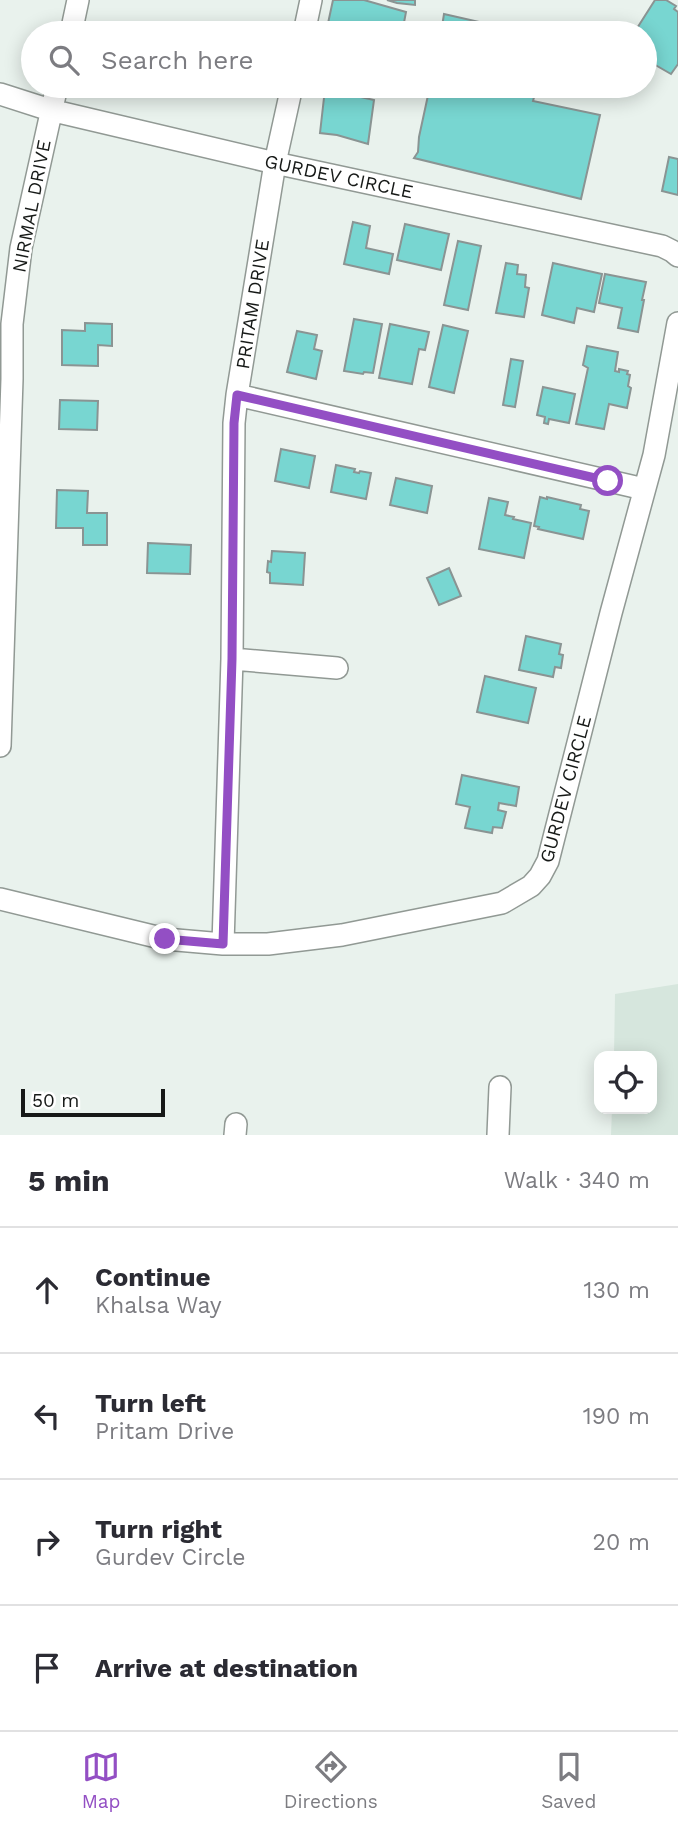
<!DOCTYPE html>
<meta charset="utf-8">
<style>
:root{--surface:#fff;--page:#f2f2f3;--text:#2b2b33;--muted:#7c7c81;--line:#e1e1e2;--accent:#934fc4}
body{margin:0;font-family:"Work Sans",sans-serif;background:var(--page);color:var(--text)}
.controls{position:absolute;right:21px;bottom:21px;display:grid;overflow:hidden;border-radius:14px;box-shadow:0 4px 18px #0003}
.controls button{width:63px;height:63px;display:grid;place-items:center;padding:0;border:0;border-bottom:2px solid var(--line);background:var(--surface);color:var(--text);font:35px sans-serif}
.scale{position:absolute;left:21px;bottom:18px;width:144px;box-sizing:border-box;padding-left:7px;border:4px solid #161917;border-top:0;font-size:19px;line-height:24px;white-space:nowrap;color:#161917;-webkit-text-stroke:5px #fff;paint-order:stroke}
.stop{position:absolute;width:21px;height:21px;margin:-16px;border:5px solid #934fc4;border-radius:50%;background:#fff}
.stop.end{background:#934fc4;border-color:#fff;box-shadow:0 2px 7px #0008}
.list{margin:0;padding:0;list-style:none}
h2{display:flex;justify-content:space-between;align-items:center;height:91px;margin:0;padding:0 28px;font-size:30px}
h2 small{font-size:23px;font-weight:400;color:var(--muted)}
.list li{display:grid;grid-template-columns:46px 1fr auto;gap:21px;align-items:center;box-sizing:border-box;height:126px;padding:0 28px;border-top:2px solid var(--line)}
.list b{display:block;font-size:26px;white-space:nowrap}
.list p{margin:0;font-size:23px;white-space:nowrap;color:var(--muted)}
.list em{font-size:23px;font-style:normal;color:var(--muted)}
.icon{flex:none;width:38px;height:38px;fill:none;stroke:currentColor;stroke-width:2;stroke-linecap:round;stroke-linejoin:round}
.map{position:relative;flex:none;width:678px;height:1135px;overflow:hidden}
.search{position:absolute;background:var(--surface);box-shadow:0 4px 18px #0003;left:21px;right:21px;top:21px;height:77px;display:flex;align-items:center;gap:18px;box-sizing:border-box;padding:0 24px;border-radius:38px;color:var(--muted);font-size:26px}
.sheet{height:595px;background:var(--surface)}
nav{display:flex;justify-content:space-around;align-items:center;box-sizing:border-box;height:98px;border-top:2px solid var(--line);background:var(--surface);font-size:19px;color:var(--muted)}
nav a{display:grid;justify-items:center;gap:4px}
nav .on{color:var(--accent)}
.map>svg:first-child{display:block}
.built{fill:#d6e6dd}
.building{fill:#78d6d1;stroke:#8a9493;stroke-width:2}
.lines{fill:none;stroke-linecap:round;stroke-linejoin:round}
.minor-casing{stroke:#919994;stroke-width:24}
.minor{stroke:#fff;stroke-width:21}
.route{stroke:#934fc4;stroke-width:9}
.labels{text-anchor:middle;stroke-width:5;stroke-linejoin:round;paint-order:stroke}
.street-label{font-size:19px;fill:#161917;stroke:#fff}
</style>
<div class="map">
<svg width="678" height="1135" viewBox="0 0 678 1135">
<rect width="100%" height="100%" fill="#e9f2ed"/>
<path class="built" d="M678,984V1135H611L612,1109H652V1056H614L615,994Z"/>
<path class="building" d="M333,0H364L406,12L402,33H343L327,28Z
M387,0H415V5L397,3Z
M655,0H666L676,6L674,9L678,12V64L671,74L645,59V33H634Z
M444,14L528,33H441Z
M332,86H377L375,95Z
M430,86H537L533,101L600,115L581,199L414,158L418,152L419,137Z
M325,89L374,100L368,144L337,135L320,133Z
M669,157L678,159V195L662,191Z
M353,222L370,226L366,248L393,254L389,274L344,264Z
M405,224L449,234L441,270L397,260Z
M458,241L481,246L468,310L444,305Z
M506,263L518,265L517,274L526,275L525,287L529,288L524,317L496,313Z
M553,263L602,274L594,312L577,308L574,323L542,315Z
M605,274L646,282L642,300H644L638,332L618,328L622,308L599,303Z
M354,319L382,324L373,373L364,372L363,374L344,371Z
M85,323L112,324V346L98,345V366L62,365V330L85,331Z
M390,324L429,332L425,350L419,349L412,384L379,378Z
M443,325L468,331L454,393L429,387Z
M297,331L317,335L314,349L322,351L316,379L287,372Z
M587,346L618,352L615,371L619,372V369L628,371L627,374L630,375L628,386L631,388L627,408L609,404L604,429L576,424L588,368L583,365Z
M511,359L523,361L515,407L503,405Z
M543,387L575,394L569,423L549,419L548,424L544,423L545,417L537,415Z
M60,400L98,401L97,430L59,429Z
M281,449L315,456L309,488L275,481Z
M336,465L355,469L354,472L359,473L360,471L371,473L366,499L331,492Z
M396,478L432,486L427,513L390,505Z
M57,490L88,491L87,513H107V545H83V528H56Z
M540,497L547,499V497L581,505L580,509L589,511L583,539L538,529L539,527L534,526Z
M489,498L508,502L505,515L514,517L513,519L531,523L524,558L479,549Z
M148,543L191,545L190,574L147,573Z
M272,551L305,553L303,585L270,583V573L267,572L268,561L271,562Z
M449,568L461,596L439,605L427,578Z
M526,636L561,644L559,654L563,655L561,668L555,667L553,677L519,670Z
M485,676L536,688L528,723L477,712Z
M462,775L519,787L516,806L499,803L498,810L506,812L502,828L493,827L492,833L465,828L470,807L456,804Z"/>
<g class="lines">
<defs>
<path id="minor" d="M71,33L78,0
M304,33L311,0
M0,94L50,110L275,163L662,246L672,251L678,256
M237,395L644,489
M232,659L337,668
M0,746L12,379V324L21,248L57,86
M0,899L165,939L223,944H268L342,935L502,903L531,886L540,876L548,861L611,613L654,455L678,323
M223,944L232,659L234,423L237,395L275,163L292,86
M235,1135L236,1124
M498,1135L500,1087"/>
</defs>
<use href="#minor" class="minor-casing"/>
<use href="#minor" class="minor"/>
</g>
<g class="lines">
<path class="route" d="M165,939L223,944L232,659L234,423L237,395L608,481"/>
</g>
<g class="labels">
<g class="street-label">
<text transform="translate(339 176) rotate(12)" y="7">GURDEV CIRCLE</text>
<text transform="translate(31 206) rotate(-79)" y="7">NIRMAL DRIVE</text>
<text transform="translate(252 304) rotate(-81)" y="7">PRITAM DRIVE</text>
<text transform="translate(565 789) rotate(-75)" y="7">GURDEV CIRCLE</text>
</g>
</g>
</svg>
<div class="controls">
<button><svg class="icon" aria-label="locate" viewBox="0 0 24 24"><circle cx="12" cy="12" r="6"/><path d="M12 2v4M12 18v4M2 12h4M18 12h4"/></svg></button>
</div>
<div class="scale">50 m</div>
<div class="stop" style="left:608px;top:481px"></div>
<div class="stop end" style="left:165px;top:939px"></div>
<div class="search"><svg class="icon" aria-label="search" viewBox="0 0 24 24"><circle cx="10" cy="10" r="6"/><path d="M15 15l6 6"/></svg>Search here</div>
</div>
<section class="sheet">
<h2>5 min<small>Walk · 340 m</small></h2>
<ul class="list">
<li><svg class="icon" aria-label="ahead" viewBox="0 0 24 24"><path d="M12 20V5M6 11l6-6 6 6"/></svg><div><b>Continue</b><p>Khalsa Way</p></div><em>130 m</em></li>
<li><svg class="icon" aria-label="left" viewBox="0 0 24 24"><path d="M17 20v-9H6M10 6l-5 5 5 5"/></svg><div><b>Turn left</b><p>Pritam Drive</p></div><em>190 m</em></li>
<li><svg class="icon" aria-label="right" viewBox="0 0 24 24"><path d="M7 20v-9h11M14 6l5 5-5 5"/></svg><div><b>Turn right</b><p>Gurdev Circle</p></div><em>20 m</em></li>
<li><svg class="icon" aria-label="arrive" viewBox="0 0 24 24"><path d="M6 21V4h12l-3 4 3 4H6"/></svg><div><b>Arrive at destination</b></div></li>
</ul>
</section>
<nav>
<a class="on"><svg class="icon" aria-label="map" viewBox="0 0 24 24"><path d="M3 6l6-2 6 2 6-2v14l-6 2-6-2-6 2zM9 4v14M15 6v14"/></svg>Map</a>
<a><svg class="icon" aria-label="directions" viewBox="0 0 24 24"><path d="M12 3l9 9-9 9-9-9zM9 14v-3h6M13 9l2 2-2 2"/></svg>Directions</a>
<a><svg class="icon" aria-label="saved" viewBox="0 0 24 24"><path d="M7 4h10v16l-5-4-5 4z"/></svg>Saved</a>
</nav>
